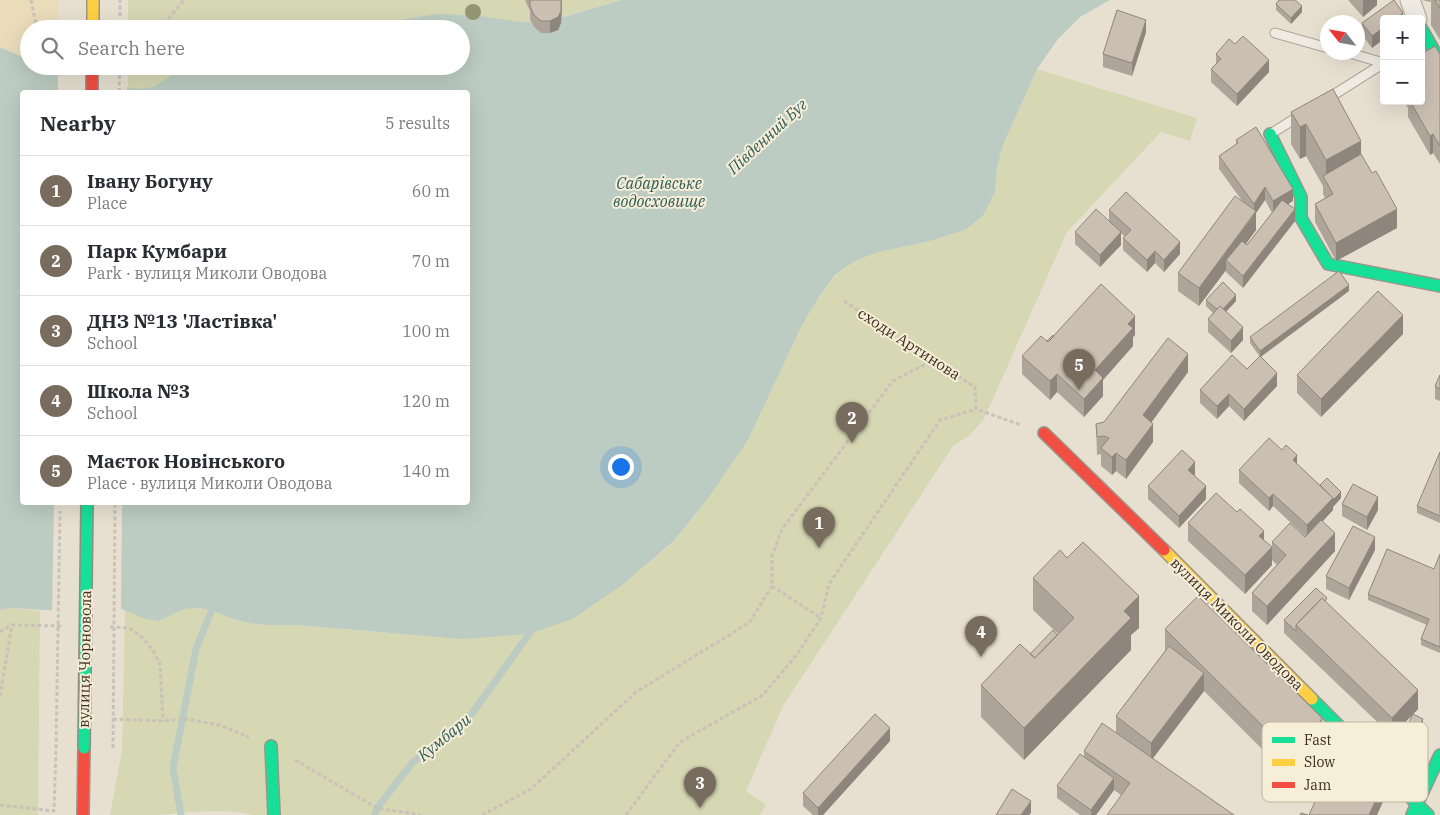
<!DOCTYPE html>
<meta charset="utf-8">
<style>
:root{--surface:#fff;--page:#f2f2f3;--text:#2b2b33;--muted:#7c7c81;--line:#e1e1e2;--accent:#786c5e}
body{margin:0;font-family:"IBM Plex Serif",serif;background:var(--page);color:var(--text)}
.controls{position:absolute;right:15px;top:15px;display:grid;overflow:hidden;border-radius:5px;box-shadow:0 5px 20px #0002}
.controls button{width:45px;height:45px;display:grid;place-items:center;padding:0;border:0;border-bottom:1px solid var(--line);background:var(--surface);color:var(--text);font:25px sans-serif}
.compass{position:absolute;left:1320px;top:15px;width:45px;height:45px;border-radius:50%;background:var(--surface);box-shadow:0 5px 20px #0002;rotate:301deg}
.you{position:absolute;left:620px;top:466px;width:18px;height:18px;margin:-12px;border:4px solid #fff;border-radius:50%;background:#1a73e8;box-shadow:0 0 0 8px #1a73e833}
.badge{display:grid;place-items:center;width:32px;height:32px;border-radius:50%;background:var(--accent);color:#fff;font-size:16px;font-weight:700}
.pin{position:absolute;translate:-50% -41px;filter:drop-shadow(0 1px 2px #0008)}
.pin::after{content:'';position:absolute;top:26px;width:18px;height:15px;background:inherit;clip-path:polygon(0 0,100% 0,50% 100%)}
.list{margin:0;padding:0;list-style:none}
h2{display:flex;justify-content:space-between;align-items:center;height:65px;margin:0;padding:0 20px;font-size:21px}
h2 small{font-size:16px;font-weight:400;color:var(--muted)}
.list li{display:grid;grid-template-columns:32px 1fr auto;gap:15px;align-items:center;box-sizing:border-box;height:70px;padding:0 20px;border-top:1px solid var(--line)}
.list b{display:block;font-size:19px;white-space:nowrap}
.list p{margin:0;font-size:16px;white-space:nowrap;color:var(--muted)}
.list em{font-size:16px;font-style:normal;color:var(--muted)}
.icon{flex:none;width:28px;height:28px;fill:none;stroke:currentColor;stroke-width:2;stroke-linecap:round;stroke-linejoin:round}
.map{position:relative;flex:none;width:1440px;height:815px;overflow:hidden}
.search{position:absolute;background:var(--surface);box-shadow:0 5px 20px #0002;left:20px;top:20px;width:450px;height:55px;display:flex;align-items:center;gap:12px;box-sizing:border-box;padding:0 18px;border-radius:28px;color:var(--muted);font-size:19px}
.panel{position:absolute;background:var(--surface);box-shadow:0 5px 20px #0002;left:20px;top:90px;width:450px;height:415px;border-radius:5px}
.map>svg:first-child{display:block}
.green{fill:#d6d7b3}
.sand{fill:#eadcb9}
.water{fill:#bcccc2;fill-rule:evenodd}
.pier{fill:#e7e0d1}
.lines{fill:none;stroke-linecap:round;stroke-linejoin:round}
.stream{stroke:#bcccc2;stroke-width:7}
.lane-casing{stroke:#ada599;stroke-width:11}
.street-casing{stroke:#ada599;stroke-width:21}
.fast-casing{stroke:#9c958a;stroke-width:14}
.slow-casing{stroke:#9c958a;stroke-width:14}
.jam-casing{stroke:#9c958a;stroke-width:14}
.path{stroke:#c8c2b9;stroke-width:3;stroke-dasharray:4 2.5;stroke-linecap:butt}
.lane{stroke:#efebe3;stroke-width:9}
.street{stroke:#efebe3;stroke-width:19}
.fast{stroke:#16e098;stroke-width:11}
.slow{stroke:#ffcf43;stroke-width:11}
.jam{stroke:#f24e42;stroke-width:11}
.fast-bridge-casing{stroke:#928b80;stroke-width:14;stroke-linecap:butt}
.path-bridge{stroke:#c8c2b9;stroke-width:3;stroke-dasharray:4 2.5;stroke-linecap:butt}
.fast-bridge{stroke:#16e098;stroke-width:11}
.tree{fill:#929673}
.wall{fill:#afa499;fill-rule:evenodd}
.shaded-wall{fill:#8e867d}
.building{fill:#cbbfb2;stroke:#8e867d}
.labels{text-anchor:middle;stroke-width:4;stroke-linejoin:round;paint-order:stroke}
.street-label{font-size:15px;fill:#3d2e20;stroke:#f7eed8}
.water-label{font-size:16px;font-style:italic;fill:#2f5d5a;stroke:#f7eed8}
.key{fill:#f7eed8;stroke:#bfb4a1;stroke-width:1}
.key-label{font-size:14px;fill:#3d2e20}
</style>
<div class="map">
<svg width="1440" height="815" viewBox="0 0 1440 815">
<rect width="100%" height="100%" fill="#e7e0d1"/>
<path class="green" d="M128,0H622L547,21L468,92H128V66H461V29H128Z
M1037,69L1197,118L1190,141L1161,132L1067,232L984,419L969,436L953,446L783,706L746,791L766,805L760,815H252C226,807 184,813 156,815C141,815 125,815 110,815L122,750L125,610L145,619L158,621L184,609L199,608L213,611L233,619L249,623L265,625H297L387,633L621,586L674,542L709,497L748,440L802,325L820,295L836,275L857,260L879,252L930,241L965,230L983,216L995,192L997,168L1003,145Z
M11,608L40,611L38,815H0V610Z"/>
<path class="sand" d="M0,0H58L57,29H29V60L0,47Z"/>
<path class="water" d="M622,0H1110L1080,17L1058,39L1037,69L1003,145L997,168L995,192L983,216L965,230L930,241L879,252L857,260L835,275L820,295L802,325L748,440L709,497L674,541L621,586L572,619L529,634L462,639L297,625H265L249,623L233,619L213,611L199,608L184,609L158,621L145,619L122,609L94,613L11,608L0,610V47L29,60V66H41L56,74L137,89L154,87L169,77L181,66H461V29H364L406,19L436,14L480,16L520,22H537L563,17ZM22,92H468V502H22Z"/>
<path class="pier" d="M58,71L127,85V92H58Z
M54,503H122L121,611L94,615L52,614Z"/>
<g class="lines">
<path class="stream" d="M181,815L173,768L196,649L215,602
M375,815L377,808L412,763L471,715L529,634L532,624"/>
<defs>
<path id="lane" d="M1275,33L1328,48
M1346,52L1384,63
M1327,99L1384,63
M1272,133L1301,115"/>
<path id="street" d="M1410,0L1417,19"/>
<path id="fast" d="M1421,28L1440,61
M1270,134L1301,197V218L1328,264L1440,286
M1312,699L1428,815
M271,746L274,815
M1412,815L1440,755"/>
<path id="slow" d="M93,0V29
M1164,550L1312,699"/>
<path id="jam" d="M92,66V92
M1044,433L1164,550
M83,815L84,748"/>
</defs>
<use href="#lane" class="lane-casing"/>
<use href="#street" class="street-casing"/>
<use href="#fast" class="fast-casing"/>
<use href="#slow" class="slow-casing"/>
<use href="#jam" class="jam-casing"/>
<path class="path" d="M31,0L37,29
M120,16V0
M160,29L184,0
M119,92L120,66
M844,301L975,387L976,409L1021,425
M772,586L821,618
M110,627L128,628L134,631L143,638L153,651L160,664L163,721
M0,632L11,625
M0,696L12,625L61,626
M113,719L163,721L187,719L219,725L249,737
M295,760L377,808L421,815
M0,805L54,811L56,748
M482,815L531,789L636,692L749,623L772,586V556L782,529L893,381L933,360
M626,815L680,742L763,695L798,653L821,618L829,584L940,420L976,409"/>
<use href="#lane" class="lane"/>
<use href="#street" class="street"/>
<use href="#fast" class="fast"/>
<use href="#slow" class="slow"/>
<use href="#jam" class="jam"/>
<defs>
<path id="fast-bridge" d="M84,748L87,502"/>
</defs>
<use href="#fast-bridge" class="fast-bridge-casing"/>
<path class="path-bridge" d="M56,748L60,511
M113,748L115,502"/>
<use href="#fast-bridge" class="fast-bridge"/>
</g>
<circle class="tree" cx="473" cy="12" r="8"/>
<path class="wall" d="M525,0H561L562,14L561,23L558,30L550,33H541L534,27L530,19V11Z
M1348,0H1377V5L1363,17Z
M1422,0H1440V40L1431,25V1L1430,2Z
M1276,4L1302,12L1291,24L1276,10Z
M1403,19L1372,48L1362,35V23Z
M1146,32L1132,76L1103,67V54Z
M1216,54L1269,72L1237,106L1211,82V69L1216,64Z
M1440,54V164L1433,153L1430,155L1408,117V108L1404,101H1421Z
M1291,112L1361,154L1397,228L1336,261L1315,222V204L1325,198L1323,194V186L1306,156L1300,159L1291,144Z
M1236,140L1293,201L1288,204L1295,221L1243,288L1226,272V270L1199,306L1178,291V273L1243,202L1219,169V156L1236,145ZM1265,200L1272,213L1247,245L1246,244L1256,230V213Z
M1109,210L1180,254L1164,272L1155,263L1147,272L1123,250V238L1125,237L1121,233V245L1100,267L1075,244V232L1109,221Z
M1349,291L1261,357L1277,386L1244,421L1229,406L1217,419L1200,403V390L1247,369L1260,357L1250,343V337Z
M1206,300L1236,301L1226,312L1243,340L1231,353L1208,332V319L1213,313L1206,306Z
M1403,334L1321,417L1297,393V375Z
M1135,335L1133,337V346L1103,380V396L1084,417L1057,392L1050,400L1022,374V356L1047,341L1054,336Z
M1188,372L1151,422L1153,442L1126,479L1116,471L1112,475L1101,466V454L1097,455L1096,424L1104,422Z
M1440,375V401L1435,399V386Z
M1440,452V523L1417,513V506Z
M1297,464L1320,485L1341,498L1333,507V510L1323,521L1335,551L1267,625L1252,611V593L1277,565L1272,560V542L1306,537L1273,506L1269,511L1239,483V470Z
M1195,475V476L1206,499L1179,528L1148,499V486Z
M1342,504L1378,510L1367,530L1342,516Z
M1188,523L1272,565L1245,594L1188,541Z
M1375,550L1349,600L1326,589V576Z
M1440,554V653L1421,645V639L1427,625L1368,600V594L1434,569Z
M1033,578L1139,628L1131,635V650L1024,760L981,717V685L1030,654L1058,634L1033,610Z
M1327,603L1418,709L1413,714L1423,725L1409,752L1400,747V741L1412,715L1392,736L1284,633V620Z
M1165,629L1322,723L1383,802L1309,815L1318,795L1300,787L1204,691L1121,795L1114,790L1096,815H1080L1057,798V786L1084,756V751L1116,733V716L1165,651Z
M890,741L823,815H813L803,806V793Z"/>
<path class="shaded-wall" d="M1363,0H1377V5L1363,17Z
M562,1L561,23L558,30L550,33V21Z
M1302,6V12L1291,24V18Z
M1403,13V19H1395Z
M1146,20V32L1132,76V63Z
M1384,27V39L1372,48V36Z
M1269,60V72L1237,106V94Z
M1306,124V156L1300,159V127Z
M1433,134V153L1430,155V136Z
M1361,141V173L1326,182V160Z
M1265,187V200L1256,213V230L1231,264L1226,260V270L1199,306V288L1254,215V204Z
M1293,189V201L1273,213V201Z
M1295,209V221L1243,288V276Z
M1397,209V228L1336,261V243Z
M1121,232V245L1100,267V255Z
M1180,242V254L1164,272V260Z
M1155,251V263L1147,272V260Z
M1349,285V291L1260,357V351Z
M1236,295V301L1220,318V312Z
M1403,315V334L1321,417V399Z
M1135,316V335L1133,337V346L1103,380V396L1084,417V399L1095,370L1128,324Z
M1243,327V340L1231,353V341Z
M1188,354V372L1143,434V415Z
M1277,373V386L1244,421V409Z
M1057,374V392L1050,400V381Z
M1229,394V406L1217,419V406Z
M1153,424V442L1126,479V460Z
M1116,453V471L1112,475V457Z
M1297,455V468L1293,460Z
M1195,462V475L1188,482V470Z
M1206,486V499L1179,528V516Z
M1341,492V498L1333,507V510L1307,538V525L1333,498Z
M1273,494V506L1269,511V498Z
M1378,497V510L1367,530V517Z
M1264,531V549L1259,536Z
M1335,533V551L1267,625V606Z
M1375,537V550L1349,600V588Z
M1272,547V565L1245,594V575Z
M1139,596V628L1131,635V650L1024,760V728L1124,611Z
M1204,673V691L1151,761V743Z
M1418,690V709L1392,736V718Z
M1322,718V741L1300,769V763Z
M1423,719V725L1409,752V746Z
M890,728V741L823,815H818V808Z
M1114,778V790L1096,815H1091V810Z
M1383,783V802L1377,815H1369Z
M1031,801V813L1029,815H1021Z"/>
<path class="building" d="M530,0H561V11L558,17L550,21H541L534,15L530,6Z
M1279,0H1295L1302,6L1291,18L1276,4Z
M1394,0L1403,13L1395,19H1384V27L1372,36L1362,23Z
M1435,0H1440V8Z
M1117,10L1146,20L1132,63L1103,54Z
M1243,36L1269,60L1237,94L1211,69L1221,59L1216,54L1229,39L1235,44Z
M1435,46L1440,54V146L1433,134L1430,136L1410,101H1421V54Z
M1333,89L1361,141L1326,160L1306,124L1300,127L1291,112Z
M1256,127L1293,189L1273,201L1265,187L1254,204L1219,156L1238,143L1236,140Z
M1361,154L1372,173L1376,171L1397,209L1336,243L1315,204L1333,194L1323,176Z
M1126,192L1180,242L1164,260L1155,251L1147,260L1123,238L1131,230L1109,210Z
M1235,196L1256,211L1199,288L1178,273Z
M1282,200L1295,209L1243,276L1226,260L1242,241L1247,245Z
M1096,209L1121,232L1100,255L1075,232Z
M1339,271L1349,285L1260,351L1250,337Z
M1223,282L1236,295L1223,309L1220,306L1217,309L1206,300Z
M1101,284L1135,316L1128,324L1133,328L1095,370L1103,378L1084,399L1057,374L1050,381L1022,356L1041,336L1048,342Z
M1378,291L1403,315L1321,399L1297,375Z
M1220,306L1243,327L1231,341L1208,319Z
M1053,335L1054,336L1048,342L1047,341Z
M1168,338L1188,354L1143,415L1153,424L1126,460L1116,453L1112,457L1101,448L1109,438L1104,436L1097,437L1096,424L1104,422Z
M1232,355L1247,369L1260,356L1277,373L1244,409L1229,394L1217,406L1200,390Z
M1440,375V389L1435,386Z
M1269,438L1282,450L1286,445L1297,455L1293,460L1333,498L1307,525L1273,494L1269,498L1239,470Z
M1182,450L1195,462L1188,470L1206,486L1179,516L1148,486Z
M1440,452V516L1417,506Z
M1327,478L1341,492L1333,500V498L1320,485Z
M1353,484L1378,497L1367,517L1342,504Z
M1216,493L1237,512L1240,509L1264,531L1259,536L1272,547L1245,575L1188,523Z
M1321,520L1335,533L1267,606L1252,593L1286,555L1272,542L1290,523L1305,537Z
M1353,526L1375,537L1349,588L1326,576Z
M1083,542L1139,596L1124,611L1131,618L1024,728L981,685L1020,644L1035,658L1074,618L1033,578L1060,550L1067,558Z
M1387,549L1434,569L1440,554V647L1421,639L1429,619L1368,594Z
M1316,588L1327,598L1325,601L1322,598L1296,625V631L1284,620Z
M1198,596L1322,718L1300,763L1165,629Z
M1322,598L1418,690L1392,718L1296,625Z
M1053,630L1057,635L1035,658L1030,654Z
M1169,646L1204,673L1151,743L1116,716Z
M875,714L890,728L818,808L803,793Z
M1413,714L1423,719L1409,746L1400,741Z
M1102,723L1234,815H1107L1130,783L1084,751Z
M1322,723L1383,783L1369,815H1309L1318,795L1329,799L1335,785L1300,769Z
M1080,754L1114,778L1091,810L1057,786Z
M1012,789L1031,801L1021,815H996Z
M1301,813L1308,815H1300Z"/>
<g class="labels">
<g class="street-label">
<text transform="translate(909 344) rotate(33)" y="5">сходи Артинова</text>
<text transform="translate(1237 624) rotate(45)" y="5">вулиця Миколи Оводова</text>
<text transform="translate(85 659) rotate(-89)" y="5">вулиця Чорновола</text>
</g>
<g class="water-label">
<text transform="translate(767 136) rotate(-43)" y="6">Південний Буг</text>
<text x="659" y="189">Сабарівське<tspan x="659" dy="18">водосховище</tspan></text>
<text transform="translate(444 737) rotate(-40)" y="6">Кумбари</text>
</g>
</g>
<rect x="1262" y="722" width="166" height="80" rx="8" class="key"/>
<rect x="1272" y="737" width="23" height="6" fill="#16e098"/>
<rect x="1272" y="759" width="23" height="7" fill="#ffcf43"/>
<rect x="1272" y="782" width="23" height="6" fill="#f24e42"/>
<g class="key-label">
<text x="1304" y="745">Fast</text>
<text x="1304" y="767">Slow</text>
<text x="1304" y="790">Jam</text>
</g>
</svg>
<div class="controls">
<button>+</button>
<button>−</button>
</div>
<svg class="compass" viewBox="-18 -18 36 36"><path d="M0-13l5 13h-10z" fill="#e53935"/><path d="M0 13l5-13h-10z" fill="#7c7c81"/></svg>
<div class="you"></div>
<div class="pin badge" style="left:819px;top:548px">1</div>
<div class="pin badge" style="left:852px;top:443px">2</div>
<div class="pin badge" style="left:700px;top:808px">3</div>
<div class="pin badge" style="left:981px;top:657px">4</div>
<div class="pin badge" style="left:1079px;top:390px">5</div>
<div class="search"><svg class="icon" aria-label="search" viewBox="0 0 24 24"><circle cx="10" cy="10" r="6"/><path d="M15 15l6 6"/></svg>Search here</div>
<section class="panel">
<h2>Nearby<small>5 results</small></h2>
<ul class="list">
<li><span class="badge">1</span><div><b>Івану Богуну</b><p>Place</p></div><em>60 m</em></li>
<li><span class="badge">2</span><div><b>Парк Кумбари</b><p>Park · вулиця Миколи Оводова</p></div><em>70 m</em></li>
<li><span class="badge">3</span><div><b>ДНЗ №13 'Ластівка'</b><p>School</p></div><em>100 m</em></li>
<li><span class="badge">4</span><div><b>Школа №3</b><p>School</p></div><em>120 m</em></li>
<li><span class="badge">5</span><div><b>Маєток Новінського</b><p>Place · вулиця Миколи Оводова</p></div><em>140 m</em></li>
</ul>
</section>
</div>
